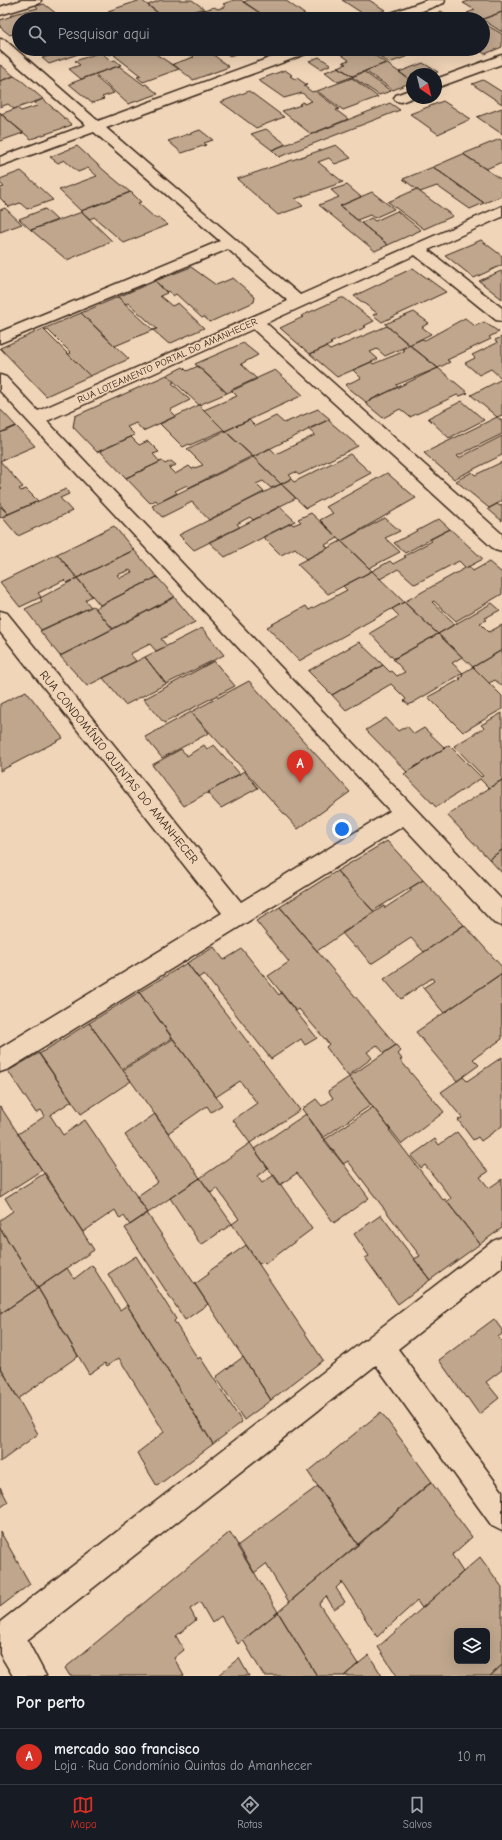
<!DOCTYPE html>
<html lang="pt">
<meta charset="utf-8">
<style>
:root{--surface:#171b24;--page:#242831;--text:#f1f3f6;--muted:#9ea1a6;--line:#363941;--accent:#d93025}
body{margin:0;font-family:"Comic Neue",sans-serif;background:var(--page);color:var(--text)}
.controls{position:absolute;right:12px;bottom:12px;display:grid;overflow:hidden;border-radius:6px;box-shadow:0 4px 16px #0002}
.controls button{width:36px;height:36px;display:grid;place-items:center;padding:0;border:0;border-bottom:1px solid var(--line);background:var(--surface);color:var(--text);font:20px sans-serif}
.compass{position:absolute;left:406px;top:68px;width:36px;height:36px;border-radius:50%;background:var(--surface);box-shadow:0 4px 16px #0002;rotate:145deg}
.you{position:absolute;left:342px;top:829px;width:14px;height:14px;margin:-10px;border:3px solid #fff;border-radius:50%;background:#1a73e8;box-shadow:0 0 0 6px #1a73e833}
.badge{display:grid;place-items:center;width:26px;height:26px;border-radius:50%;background:var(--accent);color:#fff;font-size:13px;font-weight:700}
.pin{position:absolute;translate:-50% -33px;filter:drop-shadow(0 1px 2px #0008)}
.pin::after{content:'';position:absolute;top:21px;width:14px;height:12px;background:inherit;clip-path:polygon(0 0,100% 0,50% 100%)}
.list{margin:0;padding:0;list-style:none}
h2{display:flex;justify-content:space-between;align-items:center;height:52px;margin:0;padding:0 16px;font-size:17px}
h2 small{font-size:13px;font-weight:400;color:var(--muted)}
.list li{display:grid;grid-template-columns:26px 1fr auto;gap:12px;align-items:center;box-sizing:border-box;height:56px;padding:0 16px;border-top:1px solid var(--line)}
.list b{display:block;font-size:15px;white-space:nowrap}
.list p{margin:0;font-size:13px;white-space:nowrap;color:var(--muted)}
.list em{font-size:13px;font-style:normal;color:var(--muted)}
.icon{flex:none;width:22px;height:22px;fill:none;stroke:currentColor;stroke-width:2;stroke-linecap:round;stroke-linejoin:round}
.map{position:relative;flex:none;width:502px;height:1676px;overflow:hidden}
.search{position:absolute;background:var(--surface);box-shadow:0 4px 16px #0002;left:12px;right:12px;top:12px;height:44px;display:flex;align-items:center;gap:10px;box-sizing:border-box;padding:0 14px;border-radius:22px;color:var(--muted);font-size:15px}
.sheet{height:108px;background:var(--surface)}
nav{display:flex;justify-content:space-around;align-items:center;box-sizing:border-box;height:56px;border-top:1px solid var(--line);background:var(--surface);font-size:11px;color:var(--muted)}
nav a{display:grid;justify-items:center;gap:2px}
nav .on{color:var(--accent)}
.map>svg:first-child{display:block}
.building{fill:#bfa68d;stroke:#3b2a1e;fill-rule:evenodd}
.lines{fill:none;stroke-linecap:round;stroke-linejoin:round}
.street-casing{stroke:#3b2a1e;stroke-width:3}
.street{fill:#f1d5b8;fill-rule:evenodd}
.labels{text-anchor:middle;stroke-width:3;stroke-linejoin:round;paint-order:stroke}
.far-street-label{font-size:10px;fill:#3b2a1e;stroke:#f1d5b8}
.street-label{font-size:12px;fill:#3b2a1e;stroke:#f1d5b8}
</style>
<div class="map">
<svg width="502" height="1676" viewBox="0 0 502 1676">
<rect width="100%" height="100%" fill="#f1d5b8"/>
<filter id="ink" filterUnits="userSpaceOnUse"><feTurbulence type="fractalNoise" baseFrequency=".025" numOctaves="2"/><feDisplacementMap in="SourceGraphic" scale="8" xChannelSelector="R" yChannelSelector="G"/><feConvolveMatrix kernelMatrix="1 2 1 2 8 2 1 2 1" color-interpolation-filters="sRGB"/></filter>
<g filter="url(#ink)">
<path class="building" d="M141,0L163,17H161L164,19H119L108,11Z
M161,0H192L206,10L202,9L194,11L196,13L179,19H166L148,5Z
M234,0H241L269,19L260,14L245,19H218L205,10L214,7L218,9L226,6L223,4Z
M249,0H285L307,16L298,19H269L243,2Z
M342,0H369L385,10L368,17Z
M471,0H500L502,1V12L483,19H477L467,13L475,10L463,3Z
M44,4L62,18L19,19V32L10,35L0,27V20L12,16L10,15L38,8L36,6Z
M204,10L217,19H179L196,13Z
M441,11L453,19H423L433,15Z
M502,12V32L483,20V19Z
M483,23L502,34V47L485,54L477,49H483Z
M44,49H76L81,53L49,64L42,58L52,55Z
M101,49H125L109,55Z
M131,49H148L179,69L143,82L137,77L141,76L114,55Z
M183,49H206L229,67L193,80L173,64L194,57Z
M220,49H250L230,56Z
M258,49H284L267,55Z
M343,49H365L386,63L352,76L338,67L346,64L343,62L349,60L336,51Z
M369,49H415L419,52L389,63Z
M101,52L111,61L115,60L121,65L81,79L69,69L80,65L75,61Z
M319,57L330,64V65L321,69L309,61Z
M386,63L412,81V82L393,90L365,71Z
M423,63L438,72L433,74H412V81L399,72Z
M0,65L2,66L14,76L0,81Z
M119,66L144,85L146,84L158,94L128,104L95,74Z
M339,67L352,76V77L338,82L325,72Z
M285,70L292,75L290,76L295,79L297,78L307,85L304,86L312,92L315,91L339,109L336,110L348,119L311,134L282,111L301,105L299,104L303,102L304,104L312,101L302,93L284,98L258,80Z
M364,72L391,91L379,95L352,77Z
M93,75L114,93L102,97L104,99L92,103L69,84Z
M14,76L22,81L43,99L14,109L8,104L0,107V81Z
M352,78L378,97L343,110L317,91Z
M483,80L502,92V104L472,84Z
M249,91L284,117L256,128L221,102Z
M43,99L72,125L31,139L1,114L17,108L21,111L37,106L34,103Z
M443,101L471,119L438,134L410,114Z
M390,103L400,110L279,157L272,150Z
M502,108V134L477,117Z
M0,112L1,114L23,133L0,141Z
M266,129L286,144L272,150L251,134Z
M200,130L213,140L204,143L206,145L182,153L168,141Z
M500,139L502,141V162L486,169L463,154Z
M336,145L351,158L335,164L329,158L318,162L343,182L295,199L303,206L278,215L237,179Z
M77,146L107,173L130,192L81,211L59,190L97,176L88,168L78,172L64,160L58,163L50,157Z
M463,154L502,180V196L484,203L433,167Z
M433,167L484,203L470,209L437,186L420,192L403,179Z
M21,171L27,176L53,200L27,209L20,203L9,207L0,198V188L4,187L0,183V179Z
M347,185L361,197L340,206L388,245L375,251L319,205L339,197L331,190Z
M417,189L420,192L453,216L424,229L388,202Z
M131,192L141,202L138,203L155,218L158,217L168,225L124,243L94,217L90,219L81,211Z
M372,192L394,209L374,218L370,215L357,220L340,206Z
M5,208L22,224L0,232V210Z
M45,209L57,220L31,230L19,219Z
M397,211L421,230L388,245L361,223L371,218L375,221Z
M82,212L112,241L67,260L31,230Z
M481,240L502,256V265L474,278L445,255Z
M191,267L216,285L233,278L255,297L254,302L210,322L204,317L202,318L176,294L173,296L168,291L167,292L155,281Z
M413,268L446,292L382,322L373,315L377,313L354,296Z
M501,271L502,272V299L479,281Z
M155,281L167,293L160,296L172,306L178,303L204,328L169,344L153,330L157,329L128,303L126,304L118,297Z
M118,297L153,330L115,346L81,313Z
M341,298H344L374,321L364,326L366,327L330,343L332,344L310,354L280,328L303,317L301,316Z
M414,312L429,323L422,327L431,334L409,345L385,324Z
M81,313L115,346L129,359L90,376L68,354L71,353L48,330L45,331L43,329Z
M465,318L475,326L484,322L499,332L489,337L491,339L447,360L450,362L438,368L409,345L422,339L425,340Z
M387,326L410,345L385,356L377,349L370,352L378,359L337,377L310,354L326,347L330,350Z
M43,329L90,376L46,396L0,348Z
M502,337V376L500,377L491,369L479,375L465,363L475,358L472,355L497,343L495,340Z
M243,343L258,355L241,364L257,379L227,393L195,364Z
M410,345L438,368L396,385L398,387L366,402L345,385L361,378L353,370L371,362L373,364L405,351L402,349Z
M198,366L227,393L199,405L167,375L183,367L187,371Z
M438,368L468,393L460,396L457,395L410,417L400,409L383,418L365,403Z
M275,370L303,395L225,431L204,410L237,396L231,390Z
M167,375L174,382L172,383L190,400L170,410L176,416L143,431L136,423L127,427L135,435L97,452L73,427L75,416Z
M502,379V415L497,417L471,395Z
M462,401L484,420L449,438L428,418Z
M199,405L224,430L190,445L189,444L183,447L160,424Z
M318,409L330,419L253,457L225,431L249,420L255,426L276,416L284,423Z
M1,410L16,426L0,433V411Z
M497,417L502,421V434L457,456L459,458L502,436V455L454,479L424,453Z
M328,420L358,446L299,475L295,472L289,475L292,478L281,484L253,457L270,448L276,454L315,435L308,429Z
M16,426L35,446L0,461V433Z
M225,431L252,456L188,488L187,485L175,491L177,493L158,503L156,500L150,503L126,478L162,461L165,464L171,461L176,465L169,468L175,474L189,466L192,469L203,465L187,449Z
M131,437L139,445L148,441L159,452L153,454L160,462L126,478L100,451Z
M350,454L371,473L306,508L281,484L291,479L294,482Z
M253,457L281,484L271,488L263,481L256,484L264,492L209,520L192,502L162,517L152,506Z
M0,461L23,487L19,489L21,491L26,489L38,501L8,514L0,504V489L2,488L0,487Z
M502,462V501L489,508L456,481L472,472L475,475Z
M387,473L416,498L341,541L320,520L333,513L326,507Z
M281,484L296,498L253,520L250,517L244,520L237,524L240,527L194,550L179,535Z
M66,489L69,494L60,498L72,511L18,536L2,517Z
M497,504L500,506L502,505V521L488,509Z
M0,506L8,514L0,518Z
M280,507L295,521L225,557L209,542Z
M311,513L338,538L325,545L328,548L307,559L295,548L281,555L263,537L291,523L293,525L301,522L298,519Z
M385,518L400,531L385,538L400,552L369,568L341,541Z
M439,519L450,529L405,553L394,543Z
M114,526L134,550L77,578L57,554Z
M450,529L483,559L466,568L459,561L415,584L398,569L380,579L372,571L390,561L393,564L406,557L404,556L432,541L430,539Z
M341,541L372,571L328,594L297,564Z
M134,550L157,577L100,605L77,578ZM130,570L132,572L120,578L117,575Z
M57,554L77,578L67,583L64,580L38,593L41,597L20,607L0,582Z
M489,562L502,573V594L456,621L434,601L432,602L455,624L438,634L404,602L469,566L473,571Z
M372,571L404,602L299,661L267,627L306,606L309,610L347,590L343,586Z
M157,577L175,597L113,629L95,608Z
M77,578L92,596L85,600L91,607L41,630L25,609L42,601L40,598Z
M174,597L195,622L161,639L167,646L156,651L150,644L130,654L136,661L87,686L60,656Z
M404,602L438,634L394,659L370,633L399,616L392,609Z
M492,603L500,610L485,618L487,620L480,623L489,632L502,625V650L473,667L438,634Z
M93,606L113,629L60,656L40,631Z
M202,628L224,655L166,684L145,657Z
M438,634L462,657L452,663L463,673L409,705L404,701L406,699L391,684L346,710L332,695L383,665L390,672L392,671L397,676L405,672L393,659Z
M359,642L383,665L332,695L308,671Z
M502,650V686L495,680L489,683L473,667Z
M145,657L166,684L125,705L103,678Z
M214,661L235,686L164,723L144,699Z
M473,667L502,696V709L463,732L428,697L461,679L459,678L463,676L461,674Z
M249,681L350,792L298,829L191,712Z
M26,691L63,738L0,771V704Z
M191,712L209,733L162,758L145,737Z
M502,713V780L489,788L480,779L436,807L404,774L449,745L481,777L483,776L454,746L484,728L481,725Z
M386,718L398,731L407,726L414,734L424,728L445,748L407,772L366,730Z
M204,745L207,749L214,745L240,774L184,806L152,765L181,749L187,756Z
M244,771L258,788L221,808L207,793Z
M502,780V850L489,859L447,815Z
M387,841L423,880L373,911L337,871Z
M502,850V873L489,859Z
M337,871L374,912L317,951L280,907Z
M423,880L464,925L424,952L411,938L371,964L357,947L355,948L342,933L384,906L385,908L412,890L410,888Z
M280,907L396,1045L384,1053L377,1045L367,1052L372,1058L348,1076L326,1047L329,1044L299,1009L296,1011L268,976L289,962L256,921Z
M464,925L502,967V973L444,1013L423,988L434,981L432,978L401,999L384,979Z
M214,947L224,960L242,949L279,995L281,993L317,1038L305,1045L301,1039L271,1059L204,974L198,978L187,963Z
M187,963L300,1110L250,1143L233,1120L257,1103L240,1081L216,1097L139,992Z
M501,974L502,1039L473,1059L479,1065L457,1081L416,1032Z
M139,992L172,1038L122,1069L89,1023Z
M89,1023L131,1081L81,1114L39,1054Z
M173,1039L222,1105L211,1112L207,1106L168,1133L123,1070Z
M396,1045L401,1051L398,1054L402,1059L400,1060L444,1112L402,1144L349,1077Z
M39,1053L72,1101L50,1115L63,1135L85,1120L148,1213L130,1225L124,1216L120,1219L115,1210L83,1232L18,1134L45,1116L41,1110L36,1113L8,1071Z
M502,1057V1126L481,1141L478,1137L473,1140L458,1120L462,1118L441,1092L463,1077L467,1081Z
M349,1077L371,1105L323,1138L302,1109L316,1099L322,1106L333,1098L328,1091Z
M0,1106L42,1170L0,1197Z
M373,1107L390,1129L389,1130L443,1200L445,1199L480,1244L430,1280L414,1259L420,1256L348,1161L343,1164L324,1140Z
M155,1114L200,1178L148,1213L136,1197L158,1182L125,1135Z
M306,1114L369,1198L334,1223L297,1173L280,1185L254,1149Z
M457,1132L488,1172L480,1177L489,1188L502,1179V1228L480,1244L447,1202L451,1198L425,1165L421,1168L411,1156L435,1139L439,1145Z
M250,1143L268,1168L257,1176L262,1183L274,1175L312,1229L265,1264L263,1262L259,1264L232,1224L239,1219L217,1188L211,1193L200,1178Z
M45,1173L94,1250L38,1288L0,1228V1220L13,1211L5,1198Z
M200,1178L232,1224L201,1245L170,1198Z
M147,1213L208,1304L185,1320L125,1228Z
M381,1215L430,1280L398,1304L365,1258L369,1256L354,1234Z
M0,1228L38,1288L0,1314Z
M246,1245L323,1360L271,1400L195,1284L209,1274L208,1272Z
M136,1256L176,1319L174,1321L198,1359L200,1357L242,1422L213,1444L108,1274Z
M92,1265L120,1310L127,1305L213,1444L157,1486L137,1453L164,1432L119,1358L107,1366L105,1363L89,1374L38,1288L67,1268L74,1279Z
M38,1288L78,1356L18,1399L0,1366V1314Z
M494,1319L502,1330V1334L498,1337L502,1341V1370L486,1382L499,1398L479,1414L467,1397L466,1398L439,1360Z
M243,1357L271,1400L244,1420L216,1377Z
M0,1366L38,1434L0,1462Z
M381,1412L432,1482L358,1545L308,1472Z
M431,1482L472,1537L452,1555L463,1572L422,1608L417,1601L377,1637L342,1582L336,1588L345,1602L334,1609L326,1596L319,1604L358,1664L344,1676H317L278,1612Z
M318,1486L358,1545L289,1602L266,1564L254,1573L237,1546Z
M0,1487L8,1502L0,1508Z
M0,1531L30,1584L0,1607Z
M230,1532L278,1612L238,1644L221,1616L212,1623L200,1602L190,1609L196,1620L176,1636L184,1650L174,1658L184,1676H70L65,1668Z
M480,1557L502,1587V1665L490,1676H397L378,1647ZM457,1631H487V1661H457Z
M278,1612L314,1671L317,1676H264L243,1640Z
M369,1655L382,1676H344L358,1664Z
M239,1658L249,1676H217Z
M502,1665V1676H490Z"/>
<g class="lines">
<defs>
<path id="street" d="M22,0H41L40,3L0,15V7Z
M427,0H445L444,3L400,19H381L383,16Z
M0,39L5,40L98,121L294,49H313L311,52L106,128L300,295L502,206V217L428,250L502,308V321L496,320L415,255L266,323L502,534V552L495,550L253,329L47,421L502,900V926L494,923L403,826L9,1069L0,1072V1048L222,913L0,632V611L7,613L241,902L390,811L0,391V375L6,377L38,411L288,301L228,249L0,343V332L220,241L94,132L0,166V157L86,125L0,50Z
M502,55V64L436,88V79Z
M412,89V98L401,102L396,101L394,98L396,95Z
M502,1237V1267L398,1349L502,1491V1531L492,1526L376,1365L27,1640L46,1676H13L0,1654V1622L493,1241Z"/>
</defs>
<use href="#street" class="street-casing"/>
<use href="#street" class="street"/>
</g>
</g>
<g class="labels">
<g class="far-street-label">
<text transform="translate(167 360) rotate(-24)" y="4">RUA LOTEAMENTO PORTAL DO AMANHECER</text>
</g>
<g class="street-label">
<text transform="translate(119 767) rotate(51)" y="4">RUA CONDOMÍNIO QUINTAS DO AMANHECER</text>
</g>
</g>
</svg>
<div class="controls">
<button><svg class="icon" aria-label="layers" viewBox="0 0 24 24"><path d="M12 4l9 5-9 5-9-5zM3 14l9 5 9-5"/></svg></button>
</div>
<svg class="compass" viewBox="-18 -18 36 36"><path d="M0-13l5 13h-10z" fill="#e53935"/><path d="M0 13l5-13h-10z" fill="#9ea1a6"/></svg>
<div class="you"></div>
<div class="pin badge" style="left:300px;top:783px">A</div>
<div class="search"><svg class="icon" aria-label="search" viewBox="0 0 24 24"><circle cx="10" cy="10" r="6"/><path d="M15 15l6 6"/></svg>Pesquisar aqui</div>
</div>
<section class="sheet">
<h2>Por perto<small></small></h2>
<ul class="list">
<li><span class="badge">A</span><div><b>mercado sao francisco</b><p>Loja · Rua Condomínio Quintas do Amanhecer</p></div><em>10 m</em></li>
</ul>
</section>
<nav>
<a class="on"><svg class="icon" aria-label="map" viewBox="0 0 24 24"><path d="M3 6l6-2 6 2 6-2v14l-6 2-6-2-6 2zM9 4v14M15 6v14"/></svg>Mapa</a>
<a><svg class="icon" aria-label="directions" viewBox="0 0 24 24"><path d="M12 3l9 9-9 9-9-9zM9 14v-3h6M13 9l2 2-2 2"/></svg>Rotas</a>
<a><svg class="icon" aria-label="saved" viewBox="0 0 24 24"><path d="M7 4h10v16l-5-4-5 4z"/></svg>Salvos</a>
</nav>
